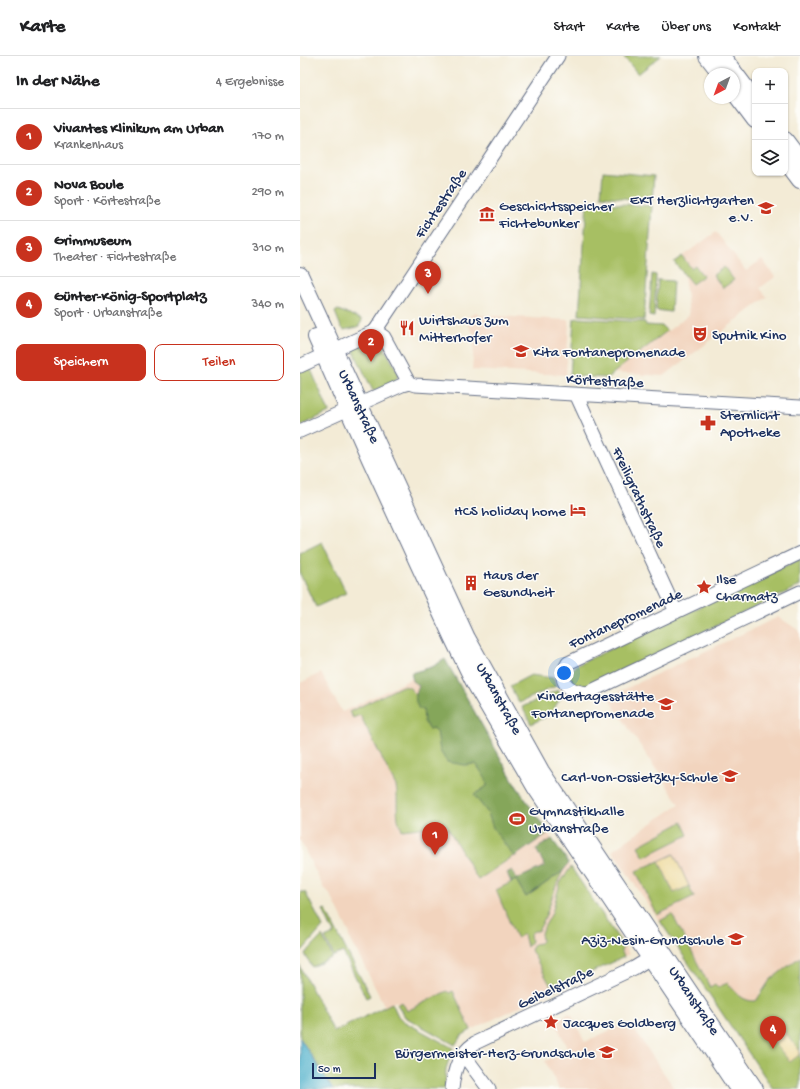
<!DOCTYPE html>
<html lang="de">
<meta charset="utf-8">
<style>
:root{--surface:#fff;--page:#f6f6f6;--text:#202124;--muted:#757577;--line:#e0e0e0;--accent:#c8321e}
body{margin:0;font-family:"Gochi Hand",sans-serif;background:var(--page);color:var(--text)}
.controls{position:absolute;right:12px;top:12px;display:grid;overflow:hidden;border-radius:8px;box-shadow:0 1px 3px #0004}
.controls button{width:36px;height:36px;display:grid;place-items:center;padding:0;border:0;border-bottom:1px solid var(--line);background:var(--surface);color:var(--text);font:20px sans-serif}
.compass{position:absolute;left:404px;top:12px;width:36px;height:36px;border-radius:50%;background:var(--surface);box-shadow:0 1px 3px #0004;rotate:221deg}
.scale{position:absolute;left:12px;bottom:10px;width:64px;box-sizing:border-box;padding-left:4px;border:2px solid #1b2f5e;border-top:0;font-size:11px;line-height:14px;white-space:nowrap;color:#1b2f5e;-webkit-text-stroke:3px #fdfcf7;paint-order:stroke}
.you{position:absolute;left:264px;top:617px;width:14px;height:14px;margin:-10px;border:3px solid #fff;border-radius:50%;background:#1a73e8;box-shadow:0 0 0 6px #1a73e833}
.badge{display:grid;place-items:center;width:26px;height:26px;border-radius:50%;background:var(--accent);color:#fff;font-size:13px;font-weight:700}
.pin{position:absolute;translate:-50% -33px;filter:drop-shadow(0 1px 2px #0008)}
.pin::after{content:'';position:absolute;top:21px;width:14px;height:12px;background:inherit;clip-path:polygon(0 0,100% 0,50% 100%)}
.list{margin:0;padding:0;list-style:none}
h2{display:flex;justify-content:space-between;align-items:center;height:52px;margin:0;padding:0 16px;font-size:17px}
h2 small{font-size:13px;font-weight:400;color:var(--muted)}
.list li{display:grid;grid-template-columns:26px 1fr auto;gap:12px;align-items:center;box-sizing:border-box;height:56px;padding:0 16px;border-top:1px solid var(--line)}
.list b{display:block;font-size:15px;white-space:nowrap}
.list p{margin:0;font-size:13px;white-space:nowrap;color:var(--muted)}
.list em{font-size:13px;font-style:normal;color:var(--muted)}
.actions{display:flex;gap:8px;padding:12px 16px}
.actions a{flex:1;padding:9px 0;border:1px solid var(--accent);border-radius:8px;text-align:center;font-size:14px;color:var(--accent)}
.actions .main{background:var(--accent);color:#fff}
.icon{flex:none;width:22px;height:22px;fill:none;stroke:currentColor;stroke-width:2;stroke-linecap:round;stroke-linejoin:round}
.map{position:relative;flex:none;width:500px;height:1033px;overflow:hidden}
header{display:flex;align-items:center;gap:24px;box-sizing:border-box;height:56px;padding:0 20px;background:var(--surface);border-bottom:1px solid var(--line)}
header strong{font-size:19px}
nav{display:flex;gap:22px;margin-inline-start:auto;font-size:14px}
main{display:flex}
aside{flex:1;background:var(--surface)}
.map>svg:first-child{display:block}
.built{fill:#f2d4be}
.green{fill:#a7bf64;stroke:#617761}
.forest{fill:#85a65a;stroke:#506a5c}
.sand{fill:#eeda9e;stroke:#84847e}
.water{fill:#4cafcb;stroke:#346f94}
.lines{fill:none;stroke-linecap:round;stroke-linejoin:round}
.minor-casing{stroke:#677188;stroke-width:15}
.major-casing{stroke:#677188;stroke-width:18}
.minor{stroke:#fff;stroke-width:13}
.major{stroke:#fff;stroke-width:16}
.labels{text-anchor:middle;stroke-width:3;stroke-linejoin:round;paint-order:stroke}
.poi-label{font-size:15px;fill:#1b2f5e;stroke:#fdfcf7;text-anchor:start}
.street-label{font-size:15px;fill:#1b2f5e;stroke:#fdfcf7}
</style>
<header>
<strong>Karte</strong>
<nav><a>Start</a><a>Karte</a><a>Über uns</a><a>Kontakt</a></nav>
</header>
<main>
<aside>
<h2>In der Nähe<small>4 Ergebnisse</small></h2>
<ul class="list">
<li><span class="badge">1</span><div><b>Vivantes Klinikum am Urban</b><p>Krankenhaus</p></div><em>170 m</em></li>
<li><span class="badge">2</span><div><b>Nova Boule</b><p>Sport · Körtestraße</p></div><em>290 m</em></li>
<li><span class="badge">3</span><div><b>Grimmuseum</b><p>Theater · Fichtestraße</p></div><em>310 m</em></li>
<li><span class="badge">4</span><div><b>Günter-König-Sportplatz</b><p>Sport · Urbanstraße</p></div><em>340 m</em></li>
</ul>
<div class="actions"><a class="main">Speichern</a><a>Teilen</a></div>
</aside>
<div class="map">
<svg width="500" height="1033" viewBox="0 0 500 1033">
<rect width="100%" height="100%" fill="#fdfcf7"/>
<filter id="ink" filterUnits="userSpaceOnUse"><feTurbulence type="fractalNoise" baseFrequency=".025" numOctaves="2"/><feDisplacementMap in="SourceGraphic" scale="8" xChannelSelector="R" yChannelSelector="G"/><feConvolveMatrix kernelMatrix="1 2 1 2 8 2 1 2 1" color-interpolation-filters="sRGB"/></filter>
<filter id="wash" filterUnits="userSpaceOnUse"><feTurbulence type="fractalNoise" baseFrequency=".012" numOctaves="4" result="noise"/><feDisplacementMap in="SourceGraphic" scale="16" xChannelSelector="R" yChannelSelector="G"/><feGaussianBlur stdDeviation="0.9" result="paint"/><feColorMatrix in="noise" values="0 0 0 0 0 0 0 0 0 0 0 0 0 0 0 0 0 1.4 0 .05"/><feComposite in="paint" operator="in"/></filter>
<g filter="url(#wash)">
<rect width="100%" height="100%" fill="#f3ebd6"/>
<path class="built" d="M416,176L446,215L462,203L475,221L460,232L467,241L364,320L312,317L389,259L384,219L374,206Z
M176,256L178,259L269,264L266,319L172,314L175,280L165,263Z
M478,561L500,575V901L470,924L460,937L454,951L408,937L312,795L379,748L308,641Z
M146,606L215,728L329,898L171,974L161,980L155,989L105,961L96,945L85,951L54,890L49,881L50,878L33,844L28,835L24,833L0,784V627L21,617L42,656Z
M268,958H271L285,986L321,969L334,973L374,1032L259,1033L245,1005L268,994L255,965Z"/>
<path class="green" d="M323,0H361L338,18Z
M303,115L354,120L352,145L301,140Z
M287,146L352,150L344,264L279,259Z
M382,200L391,212L395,209L403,220L392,228L374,206Z
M424,211L434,224L423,232L413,219Z
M352,218L356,219L354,261L349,260Z
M358,224L373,225L371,256L356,254Z
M38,254L61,263L62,265L58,271L44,274L41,271L35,256Z
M278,262L345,266L346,269L362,270L367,275L307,322L270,320L274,263Z
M73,283L80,284L99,318L95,325L73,335L52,292Z
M10,311L29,356L0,370V315Z
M22,486L46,537L16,551L0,518V497Z
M500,503V530L286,631L282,632L271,625L270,617L275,610Z
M231,619L253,622L256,630L219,647L210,630Z
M154,620L215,728L248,777L178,824L146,769L102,774C94,760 99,745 96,730L60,659L53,662L49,656L102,630L109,631L115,638H120Z
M258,634L261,641L250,659L231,668L222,651Z
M382,766L388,779L344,801L338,790Z
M359,805L374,836L389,830L394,841L357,859L336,815Z
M271,811L324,891L321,894L324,901L253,934L231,894L234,888L240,887L242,885L241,877L252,857L260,827Z
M263,815C252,834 250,856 238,875H234L230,878L231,885L227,891L224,878L217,882L215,879L196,834L216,824L226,841Z
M0,836H5L23,871L2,895L0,891Z
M25,853L70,940L66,942L43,896L34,900L25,882L34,878L23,854Z
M372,858L410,931L415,928L418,931L428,927C436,937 443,946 456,945L470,924L500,901V1033H473L360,865Z
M22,880L33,901L12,911L5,898Z
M0,910L34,976L92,947L98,960L103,965L153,992L146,1013L145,1033H33L0,982Z
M147,935L149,937L153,935L171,974L161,980L155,989L105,961L97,948L102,946L107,955Z"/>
<path class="forest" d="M145,603L215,728L248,777L214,801L193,772L188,757L174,739L187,730L186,723L176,708L165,709L147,706L140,695L137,675L133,672L129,673L124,666L123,653H119C114,644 115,639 119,630L113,625L111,617L132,611Z
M252,783L269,807L263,815L226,841L216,824L211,826L207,817L212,814L217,823L245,810L236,793Z"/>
<path class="sand" d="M374,798L389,830L374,837L359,805Z
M477,966L500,995V998L490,1006L465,975Z"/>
<path class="water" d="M0,982L29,1027L33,1033H0Z"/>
</g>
<g filter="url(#ink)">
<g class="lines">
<defs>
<path id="minor" d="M75,275L84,281L109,327
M0,310L75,275L258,0
M276,338L376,556
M0,375L102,329L109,327L115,329L500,351
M500,497L268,607C256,626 268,635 287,637L500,536
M163,998L189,1033
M152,1033C154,1014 158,999 175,987L334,912L357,898"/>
<path id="major" d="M407,0L421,18
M422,0L455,44
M434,36L455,64
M485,84L500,104
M485,104L500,124
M0,219L167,582L241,715L455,1033
M16,281L70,403L152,581L174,626L235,731L438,1033"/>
</defs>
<use href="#minor" class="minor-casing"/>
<use href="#major" class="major-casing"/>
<use href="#minor" class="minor"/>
<use href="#major" class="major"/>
</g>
</g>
<defs>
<symbol id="school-bare" viewBox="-9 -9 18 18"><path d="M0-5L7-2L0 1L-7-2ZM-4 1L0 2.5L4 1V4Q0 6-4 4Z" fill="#c8321e" stroke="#fdfcf7" stroke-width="2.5" paint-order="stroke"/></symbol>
<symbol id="museum-bare" viewBox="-9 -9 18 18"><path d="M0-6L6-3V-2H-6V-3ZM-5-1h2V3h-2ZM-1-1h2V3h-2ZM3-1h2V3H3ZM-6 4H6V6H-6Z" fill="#c8321e" stroke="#fdfcf7" stroke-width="2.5" paint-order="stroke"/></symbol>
<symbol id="restaurant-bare" viewBox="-9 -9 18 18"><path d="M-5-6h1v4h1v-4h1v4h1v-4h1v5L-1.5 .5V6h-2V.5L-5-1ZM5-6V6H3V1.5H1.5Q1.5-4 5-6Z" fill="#c8321e" stroke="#fdfcf7" stroke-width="2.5" paint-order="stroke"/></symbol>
<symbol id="theatre-bare" viewBox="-9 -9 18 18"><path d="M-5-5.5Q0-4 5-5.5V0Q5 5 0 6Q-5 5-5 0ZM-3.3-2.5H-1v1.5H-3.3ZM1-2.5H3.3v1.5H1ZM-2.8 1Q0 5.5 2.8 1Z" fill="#c8321e" stroke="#fdfcf7" stroke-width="2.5" paint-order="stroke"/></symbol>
<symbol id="pharmacy-bare" viewBox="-9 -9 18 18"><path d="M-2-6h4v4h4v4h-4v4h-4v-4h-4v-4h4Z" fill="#c8321e" stroke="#fdfcf7" stroke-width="2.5" paint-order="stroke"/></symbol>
<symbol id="hotel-bare" viewBox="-9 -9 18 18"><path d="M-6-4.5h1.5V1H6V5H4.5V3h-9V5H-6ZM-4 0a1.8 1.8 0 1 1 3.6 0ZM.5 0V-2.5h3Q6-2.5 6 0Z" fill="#c8321e" stroke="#fdfcf7" stroke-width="2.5" paint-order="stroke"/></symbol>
<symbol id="building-bare" viewBox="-9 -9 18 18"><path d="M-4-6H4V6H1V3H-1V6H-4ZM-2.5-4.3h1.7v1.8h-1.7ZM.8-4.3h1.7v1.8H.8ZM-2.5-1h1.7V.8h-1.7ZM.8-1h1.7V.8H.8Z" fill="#c8321e" stroke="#fdfcf7" stroke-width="2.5" paint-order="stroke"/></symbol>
<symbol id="sight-bare" viewBox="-9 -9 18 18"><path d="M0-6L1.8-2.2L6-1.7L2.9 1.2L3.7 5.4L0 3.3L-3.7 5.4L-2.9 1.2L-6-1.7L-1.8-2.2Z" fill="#c8321e" stroke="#fdfcf7" stroke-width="2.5" paint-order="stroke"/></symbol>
<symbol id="stadium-bare" viewBox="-9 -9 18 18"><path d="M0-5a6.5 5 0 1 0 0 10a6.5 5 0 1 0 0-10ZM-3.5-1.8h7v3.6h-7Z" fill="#c8321e" stroke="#fdfcf7" stroke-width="2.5" paint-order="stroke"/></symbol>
</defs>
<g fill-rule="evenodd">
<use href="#school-bare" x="455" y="141" width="22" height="22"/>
<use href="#museum-bare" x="176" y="147" width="22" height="22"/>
<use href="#restaurant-bare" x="96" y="261" width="22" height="22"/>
<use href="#theatre-bare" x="389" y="267" width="22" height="22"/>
<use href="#school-bare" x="210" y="284" width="22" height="22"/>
<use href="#pharmacy-bare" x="397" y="356" width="22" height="22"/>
<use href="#hotel-bare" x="267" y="443" width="22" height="22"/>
<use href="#building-bare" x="160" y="516" width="22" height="22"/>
<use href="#sight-bare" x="393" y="520" width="22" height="22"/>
<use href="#school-bare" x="355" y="637" width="22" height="22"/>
<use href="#school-bare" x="419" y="709" width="22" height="22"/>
<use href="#stadium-bare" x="206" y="752" width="22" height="22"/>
<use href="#school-bare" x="425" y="872" width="22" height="22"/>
<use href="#sight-bare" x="240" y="955" width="22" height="22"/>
<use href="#school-bare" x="296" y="985" width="22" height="22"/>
</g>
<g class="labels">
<g class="poi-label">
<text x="454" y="148" text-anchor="end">EKT Herzlichtgarten<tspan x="454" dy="17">e.V.</tspan></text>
<text x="199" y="154">Geschichtsspeicher<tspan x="199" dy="17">Fichtebunker</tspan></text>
<text x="119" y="268">Wirtshaus zum<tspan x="119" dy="17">Mitterhofer</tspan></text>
<text x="412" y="283">Sputnik Kino</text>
<text x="233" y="300">Kita Fontanepromenade</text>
<text x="420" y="363">Sternlicht<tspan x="420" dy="17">Apotheke</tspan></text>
<text x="266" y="459" text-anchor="end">HCS holiday home</text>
<text x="183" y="523">Haus der<tspan x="183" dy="17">Gesundheit</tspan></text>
<text x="416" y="527">Ilse<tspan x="416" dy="17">Charmatz</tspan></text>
<text x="354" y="644" text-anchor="end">Kindertagesstätte<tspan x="354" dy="17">Fontanepromenade</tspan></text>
<text x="418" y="725" text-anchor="end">Carl-von-Ossietzky-Schule</text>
<text x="229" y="759">Gymnastikhalle<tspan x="229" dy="17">Urbanstraße</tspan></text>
<text x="424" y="888" text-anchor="end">Aziz-Nesin-Grundschule</text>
<text x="263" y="971">Jacques Goldberg</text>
<text x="295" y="1001" text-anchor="end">Bürgermeister-Herz-Grundschule</text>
</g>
<g class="street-label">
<text transform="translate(140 147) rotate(-56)" y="5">Fichtestraße</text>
<text transform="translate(305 324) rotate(3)" y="5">Körtestraße</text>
<text transform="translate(60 350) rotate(65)" y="5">Urbanstraße</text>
<text transform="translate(340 441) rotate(65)" y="5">Freiligrathstraße</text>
<text transform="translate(325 562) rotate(-25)" y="5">Fontanepromenade</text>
<text transform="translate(200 642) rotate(61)" y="5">Urbanstraße</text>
<text transform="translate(255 931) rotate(-25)" y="5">Geibelstraße</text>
<text transform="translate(395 944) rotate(56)" y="5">Urbanstraße</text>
</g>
</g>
</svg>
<div class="controls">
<button>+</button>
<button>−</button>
<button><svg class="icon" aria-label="layers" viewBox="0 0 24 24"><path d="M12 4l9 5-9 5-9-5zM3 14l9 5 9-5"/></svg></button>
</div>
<svg class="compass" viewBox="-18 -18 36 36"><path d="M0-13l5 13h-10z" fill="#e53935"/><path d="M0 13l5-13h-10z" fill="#757577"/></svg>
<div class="scale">50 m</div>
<div class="you"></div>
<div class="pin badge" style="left:135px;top:799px">1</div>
<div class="pin badge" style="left:71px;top:306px">2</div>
<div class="pin badge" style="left:128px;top:238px">3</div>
<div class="pin badge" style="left:473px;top:993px">4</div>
</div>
</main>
